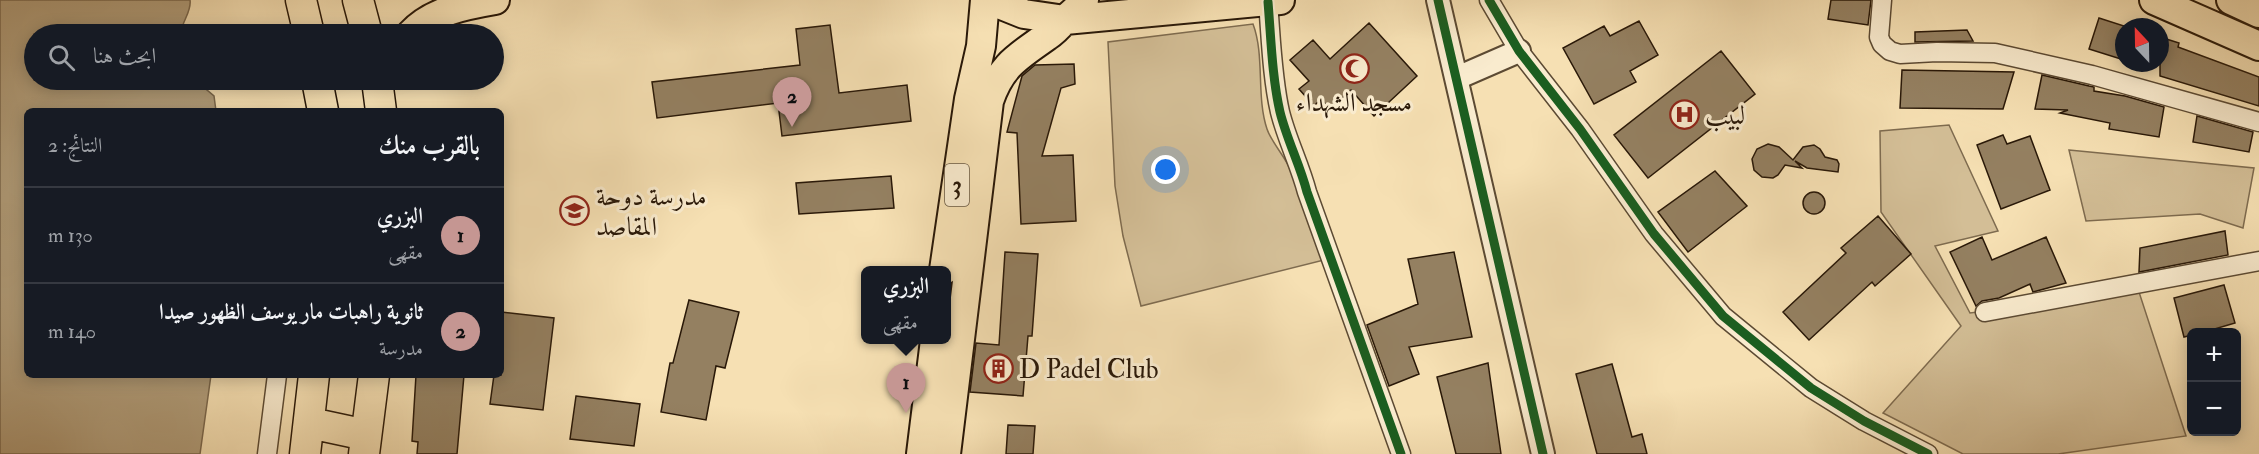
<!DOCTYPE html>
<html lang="ar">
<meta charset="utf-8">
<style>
:root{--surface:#171b24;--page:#242831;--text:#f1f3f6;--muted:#9ea1a6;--line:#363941;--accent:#c59692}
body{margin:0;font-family:"IM FELL Double Pica",Amiri,serif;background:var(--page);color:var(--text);direction:rtl}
.controls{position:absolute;right:18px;bottom:18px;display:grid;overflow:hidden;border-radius:9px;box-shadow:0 3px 15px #0003}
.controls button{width:54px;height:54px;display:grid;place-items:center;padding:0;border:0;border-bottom:2px solid var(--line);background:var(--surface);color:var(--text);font:30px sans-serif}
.compass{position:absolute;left:2115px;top:18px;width:54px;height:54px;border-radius:50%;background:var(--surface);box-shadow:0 3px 15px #0003;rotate:338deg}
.you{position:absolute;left:1166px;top:170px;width:21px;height:21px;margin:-15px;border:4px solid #fff;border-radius:50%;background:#1a73e8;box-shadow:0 0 0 9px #1a73e833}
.badge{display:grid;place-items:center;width:39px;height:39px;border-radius:50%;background:var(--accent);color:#111;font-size:20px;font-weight:700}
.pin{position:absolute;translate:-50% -50px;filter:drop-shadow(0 2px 3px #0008)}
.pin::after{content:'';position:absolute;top:32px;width:21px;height:18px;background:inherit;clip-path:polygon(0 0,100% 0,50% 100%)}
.popup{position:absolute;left:861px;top:266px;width:90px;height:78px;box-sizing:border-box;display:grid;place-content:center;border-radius:9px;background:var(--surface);filter:drop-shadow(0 2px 4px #0005);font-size:20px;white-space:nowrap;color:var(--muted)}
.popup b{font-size:22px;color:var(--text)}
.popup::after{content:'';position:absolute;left:50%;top:100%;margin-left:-12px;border:12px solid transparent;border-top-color:var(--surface)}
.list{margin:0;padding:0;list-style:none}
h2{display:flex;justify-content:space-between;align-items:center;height:78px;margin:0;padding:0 24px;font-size:26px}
h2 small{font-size:20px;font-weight:400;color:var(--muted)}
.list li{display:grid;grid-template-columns:39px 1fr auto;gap:18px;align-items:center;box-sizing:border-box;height:96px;padding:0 24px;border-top:2px solid var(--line)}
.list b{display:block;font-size:22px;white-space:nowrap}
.list p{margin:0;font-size:20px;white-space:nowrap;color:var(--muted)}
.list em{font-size:20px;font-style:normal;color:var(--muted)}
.icon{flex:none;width:33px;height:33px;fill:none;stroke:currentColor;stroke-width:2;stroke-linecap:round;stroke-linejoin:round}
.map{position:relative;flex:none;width:2259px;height:454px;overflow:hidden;direction:ltr}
.search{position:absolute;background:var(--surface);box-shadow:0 3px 15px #0003;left:24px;top:24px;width:480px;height:66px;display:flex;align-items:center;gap:15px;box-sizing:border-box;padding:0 21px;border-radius:33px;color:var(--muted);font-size:22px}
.panel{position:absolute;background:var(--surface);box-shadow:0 3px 15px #0003;left:24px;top:108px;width:480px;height:270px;border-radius:9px;direction:rtl}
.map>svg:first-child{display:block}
.green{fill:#d3be96;stroke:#7e6b4f;stroke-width:1.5}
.water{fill:#b09c79;stroke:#7a674c;stroke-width:1.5}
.building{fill:#948061;stroke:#291808;stroke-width:1.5}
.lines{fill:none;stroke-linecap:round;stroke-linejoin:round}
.minor-casing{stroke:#5c4a33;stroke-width:21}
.tertiary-casing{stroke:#5c4a33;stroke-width:26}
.primary-casing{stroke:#291808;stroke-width:32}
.trunk-casing{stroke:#291808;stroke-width:33}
.minor{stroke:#f9ebce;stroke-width:18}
.tertiary{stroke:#f9ebce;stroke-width:22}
.primary{stroke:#f6e0b3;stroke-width:28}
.trunk{stroke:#f6e0b3;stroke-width:30}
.cycleway-casing{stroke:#f9ebce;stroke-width:13}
.cycleway{stroke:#1b5e20;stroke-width:9}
.labels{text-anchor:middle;stroke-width:6;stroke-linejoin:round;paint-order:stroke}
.shield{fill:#f9ebce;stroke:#675743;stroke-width:1.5}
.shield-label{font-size:24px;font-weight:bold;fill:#291808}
.poi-label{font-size:26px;fill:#291808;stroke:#f9ebce;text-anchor:start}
</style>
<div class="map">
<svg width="2259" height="454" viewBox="0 0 2259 454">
<rect width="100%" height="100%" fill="#f6e0b3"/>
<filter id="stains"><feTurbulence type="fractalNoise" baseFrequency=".00333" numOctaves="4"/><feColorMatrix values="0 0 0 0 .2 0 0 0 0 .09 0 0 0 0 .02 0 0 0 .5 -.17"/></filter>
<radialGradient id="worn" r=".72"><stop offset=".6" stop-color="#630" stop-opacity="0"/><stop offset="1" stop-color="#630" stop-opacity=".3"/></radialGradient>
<path class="green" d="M1253,24C1265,56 1256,96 1267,129C1271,141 1282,153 1288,165C1302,195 1313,228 1324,260L1141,306L1123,236L1115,186L1108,42Z
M1949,125L1998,231L1935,246L1970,313L2139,292L2186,436L2058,454H1963L1883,413L1961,326L1881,212L1880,131Z
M2069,150L2254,168L2243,228L2200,214L2086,221Z"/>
<path class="water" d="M0,0H190C192,12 181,22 181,34H34V80H195L214,96L216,111H27V375H211L200,454H0Z"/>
<path class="building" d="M1831,0H1871L1868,25L1828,19Z
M2099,18L2124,26V60L2089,49Z
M1639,21L1658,55L1630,71L1636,82L1594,104L1563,48L1604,26L1610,36Z
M1369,23L1417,76L1374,116L1351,90L1330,109L1321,99L1314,106L1299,89L1309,81L1290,60L1313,40L1330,59Z
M830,25L839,93L907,85L911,121L782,136L778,103L657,118L652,82L800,65L796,29Z
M1967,30L1973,41L1915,42V32Z
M2160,37L2179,43L2178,47L2259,77V106L2160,76Z
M1721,51L1755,94L1648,178L1614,135Z
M1074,64L1075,84L1061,88L1042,156L1073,155L1076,221L1021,224L1017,133L1007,132L1022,76L1035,65Z
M1902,70L2014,72L2003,109L1900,108Z
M2042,75L2089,86L2094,87V91L2125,96L2164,107L2159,137L2109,129L2110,123L2060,113L2068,110L2035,109Z
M2197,116L2253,132L2249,152L2193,142Z
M2003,135L2007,144L2030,136L2050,190L2001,209L1977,145Z
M1768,144L1779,147L1793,160L1803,147L1814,145L1820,149L1825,157L1837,160L1839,164L1838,172L1807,168L1795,161L1802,168L1785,165L1778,175L1773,178L1762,177L1754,170L1752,159L1757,149Z
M1715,171L1747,206L1688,252L1658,212Z
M891,176L894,208L799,214L796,183Z
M1803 203a11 11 0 1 1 22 0a11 11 0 1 1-22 0Z
M1878,216L1911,254L1875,286L1872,282L1809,340L1783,312L1846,253L1841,248Z
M2225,231L2228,255L2139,272L2140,248Z
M1982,237L1992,260L2046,237L2066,283L2033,292L2030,284L1999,298L1982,301L1976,306L1950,252Z
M1005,252L1038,254L1032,336H1028L1023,396L970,392L976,343L999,345Z
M1454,252L1472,337L1409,347L1419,374L1389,386L1367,325L1418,304L1408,259Z
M2224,285L2235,323L2201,333H2192V335L2184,337L2174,298Z
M689,300L739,312L725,368L716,366L706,420L661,412L670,363H673Z
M501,312L554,318L543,410L490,404L494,375H501Z
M1488,363L1501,454H1456L1437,377Z
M1612,364L1632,437L1642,434L1647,454H1597L1576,374Z
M416,375H464L457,454H417L418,442L412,441Z
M576,396L640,404L634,446L570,439Z
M1008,425L1035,426L1033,454H1006Z"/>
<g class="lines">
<defs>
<path id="minor" d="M1489,0L1519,51L1580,129L1654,234L1723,316L1811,388L1864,421L1928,454
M1882,0L1879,37L1882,44L1890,51L1900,54L1937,52L1995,53L2092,75L2259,122
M1268,2C1271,38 1272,77 1280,112C1287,140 1300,165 1307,192L1401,454
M1985,312L2259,261
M267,454L277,375"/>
<path id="tertiary" d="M1438,0L1543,454
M1457,78L1519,51"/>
<path id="primary" d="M989,0L1024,14L1065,20L1280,0
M2154,0L2259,46
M2231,0L2259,13
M411,34C432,11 466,5 495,0
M944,270L969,99L981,46L985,0
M921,454L935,340
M946,454L989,101C1001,65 1018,57 1047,36C1053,32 1059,26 1064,20C1072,14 1078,9 1084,0"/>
<path id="trunk" d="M301,0L309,34
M358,0L367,34
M317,80L323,111
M377,80L381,111
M310,423L366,435
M305,454L314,375
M364,454L374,375"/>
</defs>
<use href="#minor" class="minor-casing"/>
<use href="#tertiary" class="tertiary-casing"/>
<use href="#primary" class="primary-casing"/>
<use href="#trunk" class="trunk-casing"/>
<use href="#minor" class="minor"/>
<use href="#tertiary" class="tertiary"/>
<use href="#primary" class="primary"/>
<use href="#trunk" class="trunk"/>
<defs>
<path id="cycleway" d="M1438,0L1543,454
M1489,0L1519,51L1580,129L1654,234L1723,316L1811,388L1864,421L1928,454
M1268,2C1271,38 1272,77 1280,112C1287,140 1300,165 1307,192L1401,454"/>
</defs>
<use href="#cycleway" class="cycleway-casing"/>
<use href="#cycleway" class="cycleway"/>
</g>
<defs>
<symbol id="mosque-ring" viewBox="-11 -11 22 22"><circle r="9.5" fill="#f9ebce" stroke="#8f2418" stroke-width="1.5"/><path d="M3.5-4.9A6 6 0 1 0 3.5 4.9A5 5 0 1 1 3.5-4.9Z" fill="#8f2418"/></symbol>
<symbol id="hospital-ring" viewBox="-11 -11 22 22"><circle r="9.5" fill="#f9ebce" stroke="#8f2418" stroke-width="1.5"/><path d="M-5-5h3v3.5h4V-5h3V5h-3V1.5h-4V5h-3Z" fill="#8f2418"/></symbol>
<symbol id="school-ring" viewBox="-11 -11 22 22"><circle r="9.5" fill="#f9ebce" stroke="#8f2418" stroke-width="1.5"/><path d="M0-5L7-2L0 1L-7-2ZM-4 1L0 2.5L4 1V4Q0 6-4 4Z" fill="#8f2418"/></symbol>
<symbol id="building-ring" viewBox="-11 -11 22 22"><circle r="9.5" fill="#f9ebce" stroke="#8f2418" stroke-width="1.5"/><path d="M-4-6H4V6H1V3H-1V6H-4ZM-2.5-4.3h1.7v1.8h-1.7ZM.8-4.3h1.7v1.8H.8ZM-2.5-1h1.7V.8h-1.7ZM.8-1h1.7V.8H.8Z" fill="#8f2418"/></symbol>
</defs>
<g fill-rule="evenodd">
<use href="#mosque-ring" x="1338" y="52" width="33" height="33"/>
<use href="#hospital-ring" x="1668" y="98" width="33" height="33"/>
<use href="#school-ring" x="558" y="194" width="33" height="33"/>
<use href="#building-ring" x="982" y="352" width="33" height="33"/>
</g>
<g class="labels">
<rect class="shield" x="945" y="164" width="24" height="42" rx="4.5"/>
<g class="shield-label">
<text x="957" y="193">3</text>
</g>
<g class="poi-label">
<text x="1354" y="111" text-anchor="middle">مسجد الشهداء</text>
<text x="1705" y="124">لبيب</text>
<text x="596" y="205">مدرسة دوحة<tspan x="596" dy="30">المقاصد</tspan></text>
<text x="1019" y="378">D Padel Club</text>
</g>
</g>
<rect width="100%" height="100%" filter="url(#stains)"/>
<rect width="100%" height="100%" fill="url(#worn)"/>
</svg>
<div class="controls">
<button>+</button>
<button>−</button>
</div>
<svg class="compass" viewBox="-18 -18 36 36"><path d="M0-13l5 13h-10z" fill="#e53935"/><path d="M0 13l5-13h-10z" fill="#9ea1a6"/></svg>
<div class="you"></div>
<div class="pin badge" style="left:906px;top:413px">1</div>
<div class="popup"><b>البزري</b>مقهى</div>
<div class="pin badge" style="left:792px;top:127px">2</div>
<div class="search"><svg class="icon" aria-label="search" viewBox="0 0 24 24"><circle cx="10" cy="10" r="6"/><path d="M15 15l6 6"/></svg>ابحث هنا</div>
<section class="panel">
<h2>بالقرب منك<small>النتائج: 2</small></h2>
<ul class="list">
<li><span class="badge">1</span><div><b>البزري</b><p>مقهى</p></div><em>130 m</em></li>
<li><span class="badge">2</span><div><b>ثانوية راهبات مار يوسف الظهور صيدا</b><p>مدرسة</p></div><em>140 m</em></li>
</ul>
</section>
</div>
